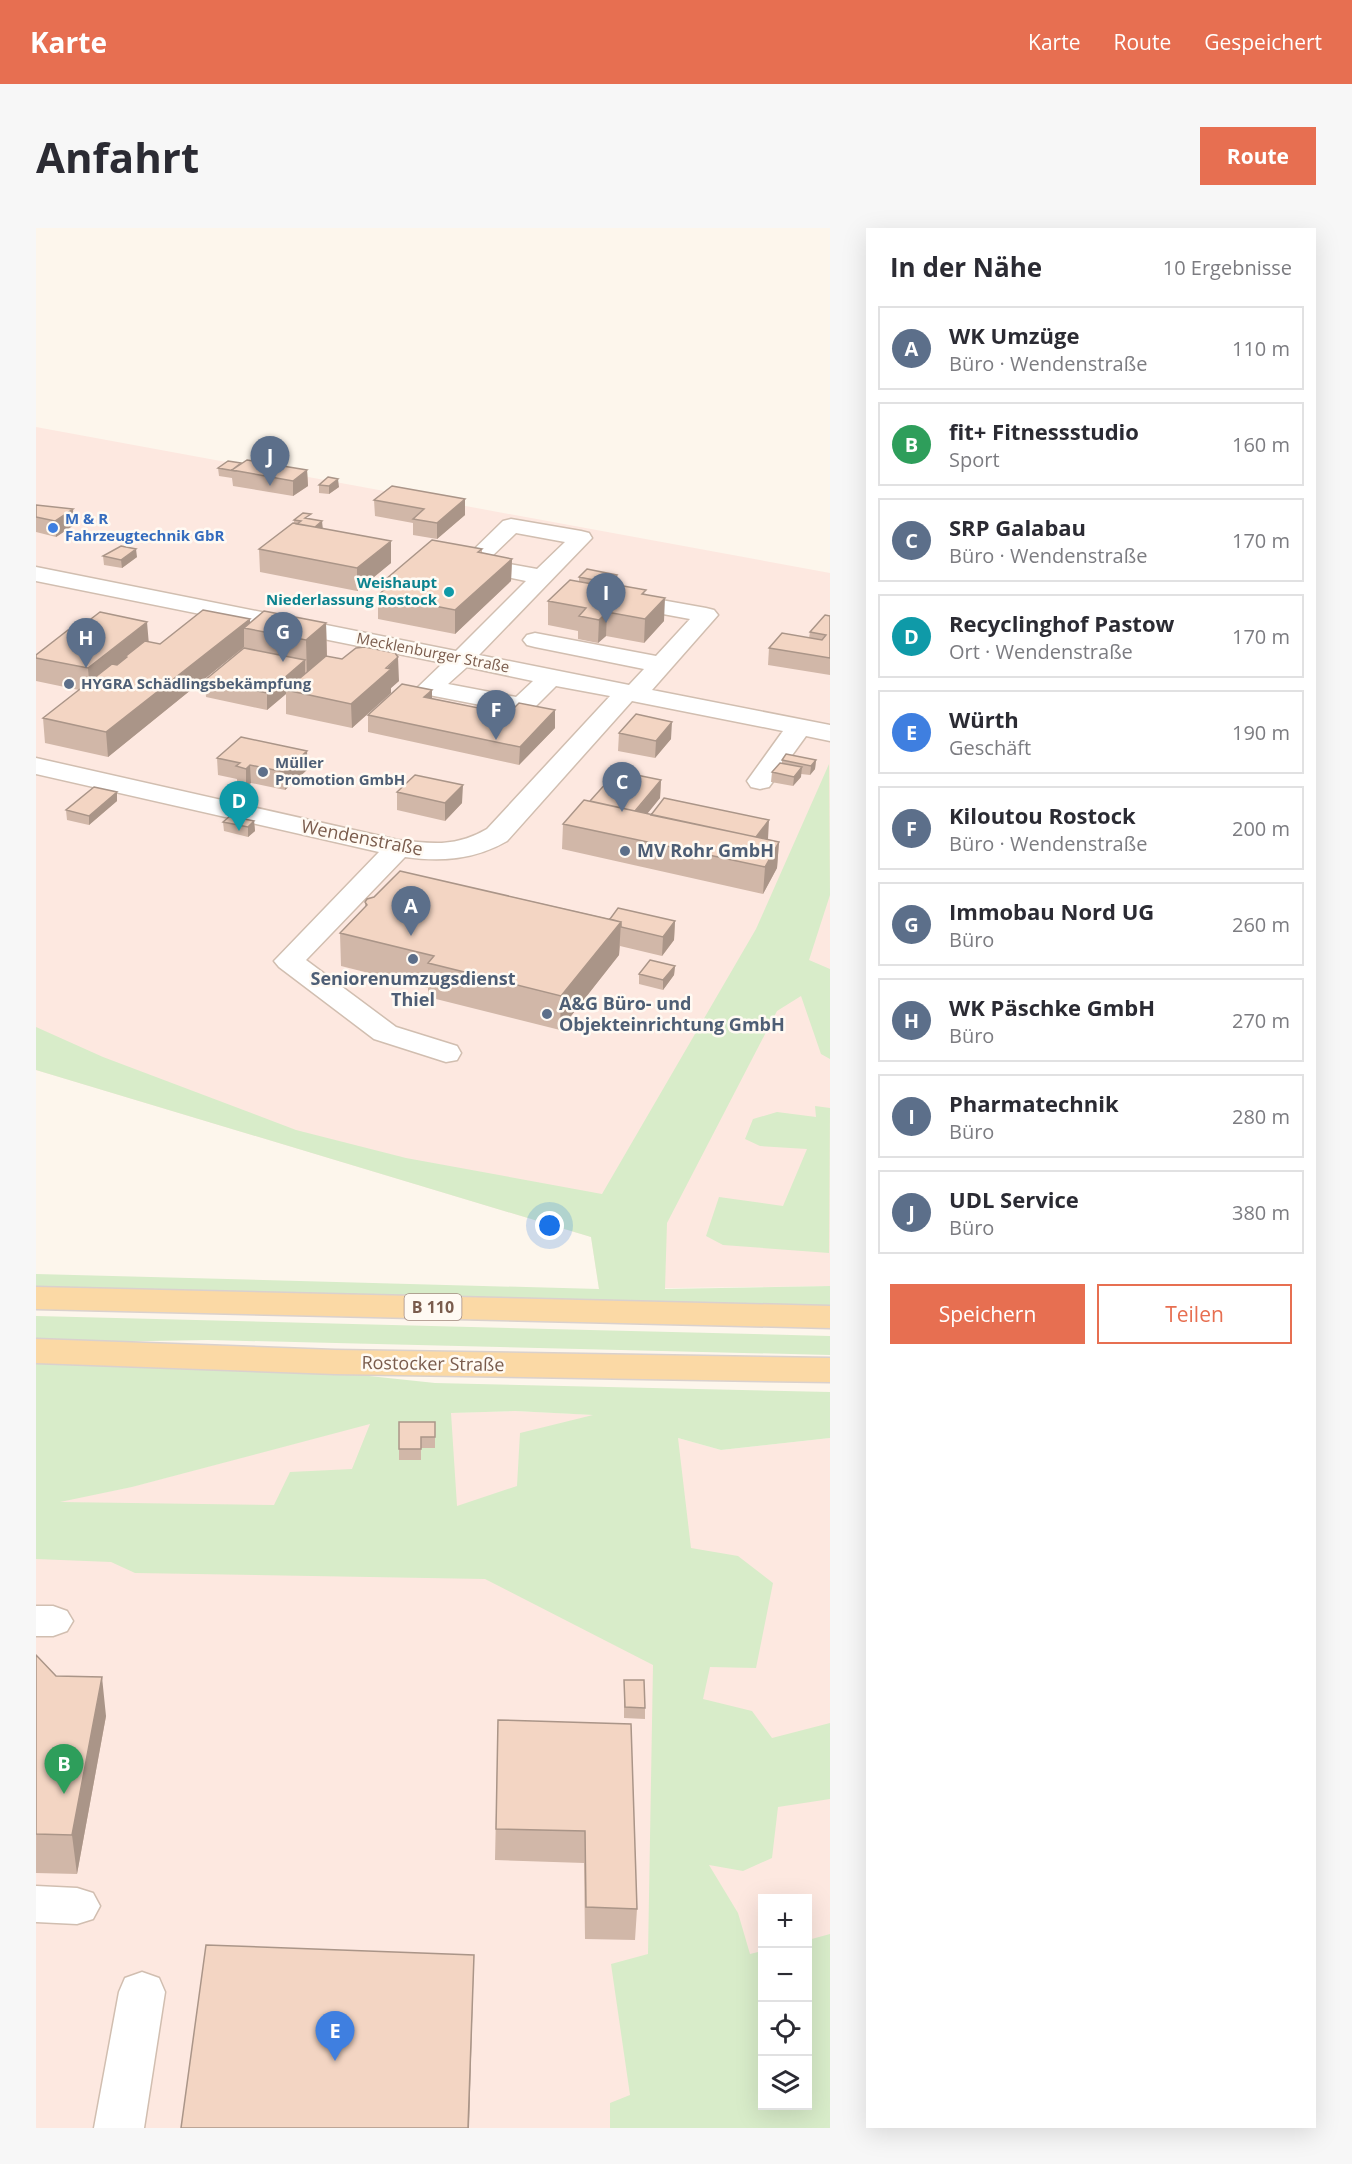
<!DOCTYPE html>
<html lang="de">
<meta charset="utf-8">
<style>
:root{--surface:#fff;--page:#f7f7f7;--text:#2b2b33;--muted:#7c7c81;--line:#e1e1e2;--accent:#e76f51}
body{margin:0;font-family:"Open Sans",sans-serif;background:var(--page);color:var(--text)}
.controls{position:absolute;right:18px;bottom:18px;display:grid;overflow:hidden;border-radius:0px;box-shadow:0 6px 24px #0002}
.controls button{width:54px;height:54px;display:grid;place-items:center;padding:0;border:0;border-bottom:2px solid var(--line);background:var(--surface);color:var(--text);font:30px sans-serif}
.you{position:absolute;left:514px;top:998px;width:21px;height:21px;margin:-15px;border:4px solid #fff;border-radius:50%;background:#1a73e8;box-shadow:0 0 0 9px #1a73e833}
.badge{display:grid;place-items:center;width:39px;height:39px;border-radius:50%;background:var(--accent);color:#fff;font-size:20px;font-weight:700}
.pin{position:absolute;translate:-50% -50px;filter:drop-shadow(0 2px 3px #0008)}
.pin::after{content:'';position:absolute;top:32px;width:21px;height:18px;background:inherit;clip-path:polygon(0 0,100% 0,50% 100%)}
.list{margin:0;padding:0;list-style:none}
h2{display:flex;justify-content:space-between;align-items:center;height:78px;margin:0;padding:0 24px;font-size:26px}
h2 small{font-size:20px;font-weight:400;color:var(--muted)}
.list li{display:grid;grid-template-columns:39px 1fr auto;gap:18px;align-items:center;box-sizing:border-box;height:84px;margin:0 12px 12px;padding:0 12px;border:2px solid var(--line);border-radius:0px}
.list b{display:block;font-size:22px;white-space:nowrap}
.list p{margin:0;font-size:20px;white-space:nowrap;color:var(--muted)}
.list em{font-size:20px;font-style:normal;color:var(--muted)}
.actions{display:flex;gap:12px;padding:18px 24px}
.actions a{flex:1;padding:14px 0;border:2px solid var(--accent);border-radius:0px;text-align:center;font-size:21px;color:var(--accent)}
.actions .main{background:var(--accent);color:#fff}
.icon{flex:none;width:33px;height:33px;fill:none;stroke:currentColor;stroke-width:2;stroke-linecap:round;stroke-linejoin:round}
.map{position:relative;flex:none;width:794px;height:1900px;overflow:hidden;border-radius:0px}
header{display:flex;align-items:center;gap:36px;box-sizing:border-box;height:84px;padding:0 30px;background:var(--accent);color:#fff}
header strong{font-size:28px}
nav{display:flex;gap:33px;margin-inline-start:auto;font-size:21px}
.intro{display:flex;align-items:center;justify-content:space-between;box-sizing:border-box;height:144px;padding:0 36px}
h1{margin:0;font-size:42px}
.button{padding:15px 27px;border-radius:0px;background:var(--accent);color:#fff;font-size:21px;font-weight:700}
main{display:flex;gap:36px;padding:0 36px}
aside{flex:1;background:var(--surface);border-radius:0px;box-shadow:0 6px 24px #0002}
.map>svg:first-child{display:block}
.commercial{fill:#fde8e0;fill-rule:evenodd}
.green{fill:#d8ecc9;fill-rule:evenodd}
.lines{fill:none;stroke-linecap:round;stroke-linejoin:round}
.minor-casing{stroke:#d1beb0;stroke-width:3}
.major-casing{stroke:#dad1cd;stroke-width:3}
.minor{fill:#fff;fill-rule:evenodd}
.major{fill:#fbd9a5;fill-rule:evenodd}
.wall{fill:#d1b7a8}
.shaded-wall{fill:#aa9588}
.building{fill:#f3d5c3;stroke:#aa9588;stroke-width:1.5}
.shop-dot{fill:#3f7fe0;stroke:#fffaf3;stroke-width:2}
.culture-dot{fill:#0f9aa8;stroke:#fffaf3;stroke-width:2}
.service-dot{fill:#5c6f8a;stroke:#fffaf3;stroke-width:2}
.labels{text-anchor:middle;stroke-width:5;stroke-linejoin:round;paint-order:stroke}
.far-shop-label{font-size:15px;font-weight:bold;fill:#366cbe;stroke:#fffaf3;text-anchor:start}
.far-culture-label{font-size:15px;font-weight:bold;fill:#0d838f;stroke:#fffaf3;text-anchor:end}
.far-street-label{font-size:15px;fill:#7a5c4d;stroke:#fffaf3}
.far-service-label{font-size:15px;font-weight:bold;fill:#4e5e75;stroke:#fffaf3;text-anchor:start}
.shield{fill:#fffaf3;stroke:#a28b7f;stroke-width:1.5}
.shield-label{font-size:16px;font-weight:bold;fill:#7a5c4d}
.street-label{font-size:18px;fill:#7a5c4d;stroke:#fffaf3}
.service-label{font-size:18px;font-weight:bold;fill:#4e5e75;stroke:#fffaf3;text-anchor:start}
</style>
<header>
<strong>Karte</strong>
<nav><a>Karte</a><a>Route</a><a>Gespeichert</a></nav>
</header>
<div class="intro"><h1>Anfahrt</h1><a class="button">Route</a></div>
<main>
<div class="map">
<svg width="794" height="1900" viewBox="0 0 794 1900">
<rect width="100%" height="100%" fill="#fdf6ec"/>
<path class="commercial" d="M0,199L794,345V1058L563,1061L555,1009L0,842Z
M479,1183L560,1187L685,1222L794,1210V1900H0V1270L20,1274L95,1259L369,1186ZM726,1670H772V1878H726Z"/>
<path class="green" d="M793,536L794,667L773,732L794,741V831L785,826L765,768L741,783L631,995L629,1061L794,1058V1081L0,1062V1046L563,1061L555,1009L0,842V799L67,829L260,902L370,930L566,966L720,701Z
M779,878L794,880L793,1025L687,1017L670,1008L683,969L747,978L771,921L724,918L709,911L717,891L741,884L780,889Z
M0,1088L794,1108V1127L172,1112L0,1115Z
M0,1133L258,1140L399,1155L794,1164V1210L685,1222L642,1210L655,1320L702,1328L737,1355L720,1440L674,1439L667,1471L716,1483L736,1510L794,1495V1571L742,1579L736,1630L707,1643L673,1637L702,1685L714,1726L726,1723V1878H772V1712L794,1706V1900H574V1875L594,1867L575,1736L612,1726L617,1437L449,1351L99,1345L75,1334L0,1331ZM479,1183L557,1187L484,1205L481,1258L421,1278L415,1185ZM334,1196L316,1241L254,1244L238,1277L24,1274L96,1259Z"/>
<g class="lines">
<defs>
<path id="minor" d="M475,291L545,303L553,305L556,310L443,427L593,457L608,441L499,419L491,417L487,412L491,407L499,405L620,428L654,391L578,377L574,372L578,367L586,365L670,380L678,382L682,387L616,462L794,497V513L770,508L733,559L724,561L715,559L711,553L747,503L596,473L471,613C438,632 405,634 369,629L270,732L360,799L421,818L425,825L421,832L410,834L338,811L243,739L238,733L343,624L0,546V530L362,612C397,616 420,619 451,601L574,468L520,458L495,483L486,485L393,467L384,465L381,460L407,435L0,353V339L420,423L490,353L427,340L424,335L467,293ZM480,305L529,314L501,341L452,332ZM431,439L497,453L480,469L412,456Z
M0,1378H17L31,1383L37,1393L31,1403L17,1408H0Z
M0,1658L41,1660L57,1665L64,1678L57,1691L41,1696L0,1694Z
M106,1744L123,1750L129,1764L108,1900H58L83,1764L89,1750Z"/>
<path id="major" d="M0,1059L794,1078V1100L0,1081Z
M0,1111L299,1122L794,1130V1154L299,1146L0,1135Z"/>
</defs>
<use href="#minor" class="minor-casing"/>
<use href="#major" class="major-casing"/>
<use href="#minor" class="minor"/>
<use href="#major" class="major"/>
</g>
<path class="wall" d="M182,240L271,242L272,258L257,268L197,258L196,250L183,248Z
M283,257L303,259L293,266L283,265Z
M338,272L429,287L401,311L377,307V295L339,288Z
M0,277L38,297L20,309L0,304Z
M275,291L286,301L355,335L321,363L224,344L223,321L258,295V292Z
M446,321V325L476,331L475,353L419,406L342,391V367L350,360V351Z
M67,328L101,329L86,340L68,337Z
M543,349L581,355L579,357L610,366L628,393L608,415L570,408L562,415L542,411V403L512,397V373L543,354Z
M794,388V447L732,437L733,420L773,410L774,404Z
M214,391V395H290L291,428L363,453L355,460V465L316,500L250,486V466L231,482L170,469L169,452L208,419L72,529L9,515L7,490L43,462L0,453V427L113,414L124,416Z
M396,471L472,486L519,482V500L483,537L332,504V487Z
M583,505L635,511L619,530L582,523Z
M181,530L272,541L249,562L215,555L210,558L201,556V551L182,547Z
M746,532H780L779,541L774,547L765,546V549L757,558L735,554L736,544L746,535Z
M625,552L624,570L611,586L732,611H731L743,614L741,640L727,666L526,621L527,596L554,573Z
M81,564V573L53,597L31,592L30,582Z
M361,564L426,575L409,593L361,582Z
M218,593L219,603L212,609L188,603L187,594Z
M364,643L574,691L582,680L639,693L638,712L626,728L584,718L583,727L524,802L392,769V760L305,738L304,705L329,679V674L331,671L338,669Z
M639,738L638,747L627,762L603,756V746Z
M363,1194H399V1220H385V1232H363Z
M0,1427L20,1448L70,1488L41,1646L0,1645Z
M588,1452L609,1480V1491L588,1490Z
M462,1492L595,1496L601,1681L599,1712L549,1711L548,1635L459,1632Z"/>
<path class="shaded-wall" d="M271,242L272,258L257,268V253Z
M302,251L303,259L293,266V258Z
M429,271V287L401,311V295Z
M37,281L38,297L20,309L19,293Z
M286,293L287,302L279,299Z
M355,313V335L321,363V340Z
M100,321L101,329L86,340L85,332Z
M476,331L475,353L419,406V382Z
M581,347V355L573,363V355Z
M629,370L628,393L608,415L609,391Z
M571,384L570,408L562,415L563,392Z
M214,391V401L208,400V419L72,529L70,504Z
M111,394L113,417L90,428V435L54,464L52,440Z
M290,395L291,432L271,449L270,412Z
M362,429L363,453L355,460V465L316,500L315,476Z
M269,432V449L250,462V466L231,482V465Z
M396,462V479L388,469Z
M519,482V500L483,537L484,519Z
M636,494L635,511L619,530L620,513Z
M271,523L272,541L249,562L248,544Z
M780,532L779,541L774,547L775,538Z
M214,537L215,555L210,558V541Z
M766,539L765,549L757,558L758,549Z
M625,552L624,570L593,608L594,590Z
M427,557L426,575L409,593V575Z
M81,564V573L53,597V588Z
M733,592L732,611L714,634L715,615Z
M218,593L219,603L212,609V599Z
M743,614L741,640L727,666L729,639Z
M639,693L638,712L626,728L627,709Z
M585,694L583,727L524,802L525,768Z
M639,738L638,747L627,762V752Z
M66,1449L70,1488L41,1646L36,1607Z
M438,1727L433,1900H432Z"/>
<path class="building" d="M211,232L271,242L257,253L196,242Z
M192,233L205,235L196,242L199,243L182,240Z
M292,249L302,251L293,258L283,257Z
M356,258L429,271L401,295L377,291L388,281L338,272Z
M0,277L37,281L19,293L0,289Z
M267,285L275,286L269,290L286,293L279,299L261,296L265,293L258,292Z
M257,295L355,313L321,340L223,321Z
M396,312L446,321L442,324L476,331L419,382L342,367L359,353L350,351Z
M85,318L100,321L85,332L67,328Z
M551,341L581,347L573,355L543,349Z
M534,352L556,356L559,353L610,362L606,366L629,370L609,391L571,384L563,392L543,388L550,380L512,373Z
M167,382L214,391L70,504L7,490L76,436L81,437L91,429L90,428L109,413L124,416Z
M228,383L290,395L270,412L208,400Z
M64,384L111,394L52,440L0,430V427L32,402L38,404Z
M789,387L794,388V430L733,420L746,405L786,412L790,407L774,404Z
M329,419L359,425L362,429L350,440L355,441L315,476L250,462L290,428L306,431L320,420Z
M208,420L269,432L231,465L169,452Z
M366,456L396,462L388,469L472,486L483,475L519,482L484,519L332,487Z
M600,486L636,494L620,513L583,505Z
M205,509L271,523L248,544L214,537L210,541L200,538L204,535L181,530Z
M750,526L780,532L775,538L746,532Z
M744,535L766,539L758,549L736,544Z
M581,543L625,552L599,583L554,573Z
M379,547L427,557L409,575L361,564Z
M58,559L81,564L53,588L30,582Z
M628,570L733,592L720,609L615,587Z
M548,572L743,614L729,639L527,596Z
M194,588L218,593L212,599L187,594Z
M364,643L585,694L525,768L392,735L398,728L304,705L331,677L329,674L331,671L338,669Z
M582,680L639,693L627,709L585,699V694L574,691Z
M614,732L639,738L627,752L603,746Z
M363,1194H399V1209H385V1221H363Z
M0,1427L20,1448L66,1449L36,1607L0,1606Z
M588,1452H608L609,1480L589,1479Z
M462,1492L595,1496L601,1681L550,1679L549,1603L460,1601Z
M170,1717L438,1727L432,1900H145Z"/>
<circle class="shop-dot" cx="17" cy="300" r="6"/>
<circle class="culture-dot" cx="413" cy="364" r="6"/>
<g class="service-dot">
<circle cx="33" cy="456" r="6"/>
<circle cx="227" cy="544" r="6"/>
<circle cx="589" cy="623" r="6"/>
<circle cx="377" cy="731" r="6"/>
<circle cx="511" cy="786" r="6"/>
</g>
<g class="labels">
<g class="far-shop-label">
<text x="29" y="296">M &amp; R<tspan x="29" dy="17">Fahrzeugtechnik GbR</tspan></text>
</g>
<g class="far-culture-label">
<text x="401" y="360">Weishaupt<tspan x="401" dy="17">Niederlassung Rostock</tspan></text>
</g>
<g class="far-street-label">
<text transform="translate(397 425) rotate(11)" y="5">Mecklenburger Straße</text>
</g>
<g class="far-service-label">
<text x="45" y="461">HYGRA Schädlingsbekämpfung</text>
<text x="239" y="540">Müller<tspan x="239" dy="17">Promotion GmbH</tspan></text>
</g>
<rect class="shield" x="368.5" y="1066" width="57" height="26" rx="4.5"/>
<g class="shield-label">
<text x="397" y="1085">B 110</text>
</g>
<g class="street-label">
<text transform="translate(326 610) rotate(11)" y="6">Wendenstraße</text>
<text transform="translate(397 1136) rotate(1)" y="6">Rostocker Straße</text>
</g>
<g class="service-label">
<text x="601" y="629">MV Rohr GmbH</text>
<text x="377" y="757" text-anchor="middle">Seniorenumzugsdienst<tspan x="377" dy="21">Thiel</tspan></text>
<text x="523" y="782">A&amp;G Büro- und<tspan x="523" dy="21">Objekteinrichtung GmbH</tspan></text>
</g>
</g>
</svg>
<div class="controls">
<button>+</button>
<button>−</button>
<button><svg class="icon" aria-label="locate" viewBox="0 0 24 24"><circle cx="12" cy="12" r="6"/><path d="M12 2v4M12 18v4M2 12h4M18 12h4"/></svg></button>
<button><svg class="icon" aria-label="layers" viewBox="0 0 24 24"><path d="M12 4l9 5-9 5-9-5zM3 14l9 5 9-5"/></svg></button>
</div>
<div class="you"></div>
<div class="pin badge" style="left:375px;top:708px;background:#5c6f8a">A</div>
<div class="pin badge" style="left:28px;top:1566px;background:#2e9e5b">B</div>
<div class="pin badge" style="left:586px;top:584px;background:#5c6f8a">C</div>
<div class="pin badge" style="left:203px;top:603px;background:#0f9aa8">D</div>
<div class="pin badge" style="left:299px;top:1833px;background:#3f7fe0">E</div>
<div class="pin badge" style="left:460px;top:512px;background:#5c6f8a">F</div>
<div class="pin badge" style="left:247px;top:434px;background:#5c6f8a">G</div>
<div class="pin badge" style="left:50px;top:440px;background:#5c6f8a">H</div>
<div class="pin badge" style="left:570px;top:395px;background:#5c6f8a">I</div>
<div class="pin badge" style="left:234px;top:258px;background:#5c6f8a">J</div>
</div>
<aside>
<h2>In der Nähe<small>10 Ergebnisse</small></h2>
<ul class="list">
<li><span class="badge" style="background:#5c6f8a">A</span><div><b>WK Umzüge</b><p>Büro · Wendenstraße</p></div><em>110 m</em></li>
<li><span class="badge" style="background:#2e9e5b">B</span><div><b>fit+ Fitnessstudio</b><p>Sport</p></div><em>160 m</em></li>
<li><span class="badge" style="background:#5c6f8a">C</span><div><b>SRP Galabau</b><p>Büro · Wendenstraße</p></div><em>170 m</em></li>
<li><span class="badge" style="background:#0f9aa8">D</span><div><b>Recyclinghof Pastow</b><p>Ort · Wendenstraße</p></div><em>170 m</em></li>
<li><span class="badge" style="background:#3f7fe0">E</span><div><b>Würth</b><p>Geschäft</p></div><em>190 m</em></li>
<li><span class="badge" style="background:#5c6f8a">F</span><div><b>Kiloutou Rostock</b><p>Büro · Wendenstraße</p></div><em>200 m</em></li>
<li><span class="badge" style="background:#5c6f8a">G</span><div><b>Immobau Nord UG</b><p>Büro</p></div><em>260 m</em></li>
<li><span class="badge" style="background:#5c6f8a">H</span><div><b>WK Päschke GmbH</b><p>Büro</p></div><em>270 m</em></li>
<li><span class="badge" style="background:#5c6f8a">I</span><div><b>Pharmatechnik</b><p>Büro</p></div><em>280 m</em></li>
<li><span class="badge" style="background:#5c6f8a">J</span><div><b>UDL Service</b><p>Büro</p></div><em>380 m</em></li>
</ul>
<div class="actions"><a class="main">Speichern</a><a>Teilen</a></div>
</aside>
</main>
